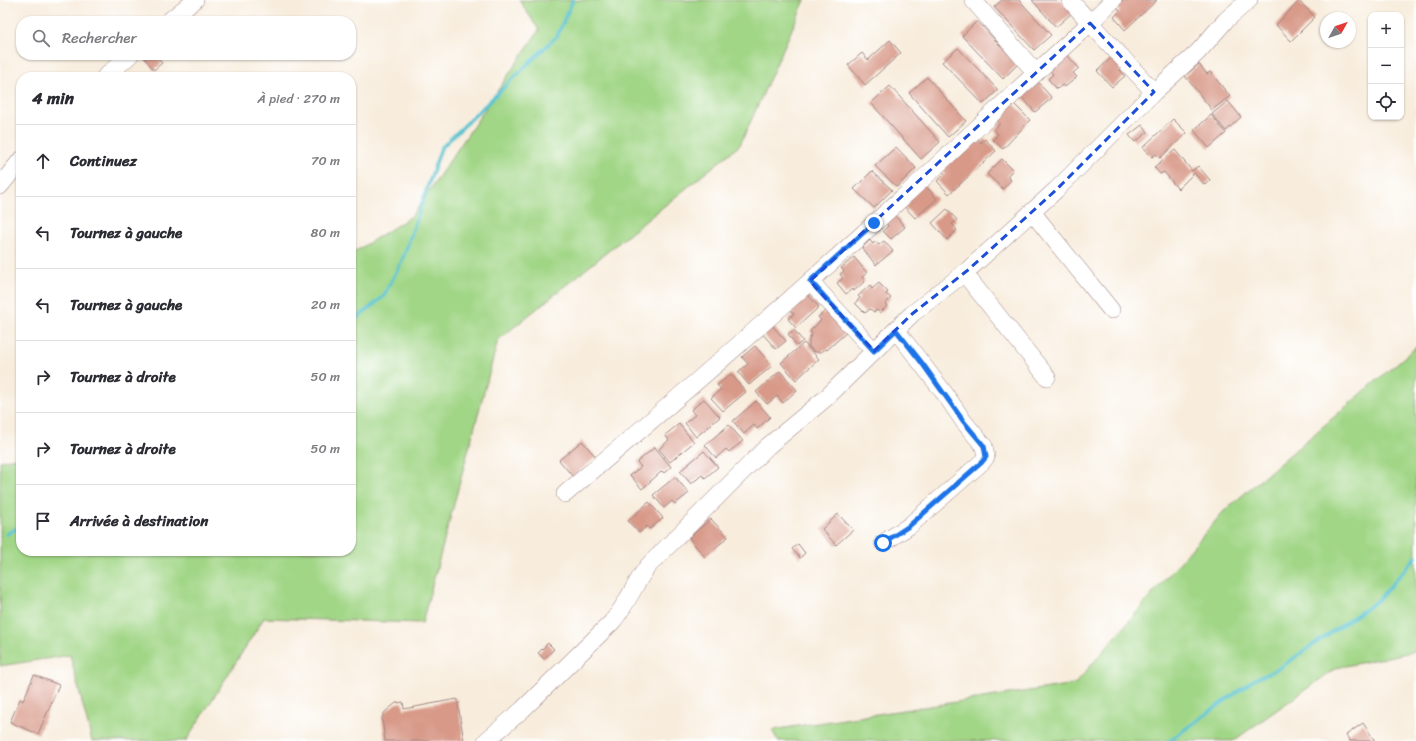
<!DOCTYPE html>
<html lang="fr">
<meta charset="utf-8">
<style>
:root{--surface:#fff;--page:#f2f2f3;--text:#2b2b33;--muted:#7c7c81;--line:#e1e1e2}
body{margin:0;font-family:Sriracha,sans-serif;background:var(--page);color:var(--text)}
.controls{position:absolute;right:12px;top:12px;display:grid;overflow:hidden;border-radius:8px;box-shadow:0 1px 3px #0004}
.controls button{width:36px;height:36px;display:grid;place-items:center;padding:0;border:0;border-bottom:1px solid var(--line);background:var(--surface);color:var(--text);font:20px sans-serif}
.compass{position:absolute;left:1320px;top:12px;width:36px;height:36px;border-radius:50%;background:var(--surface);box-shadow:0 1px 3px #0004;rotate:50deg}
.stop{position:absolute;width:12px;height:12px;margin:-9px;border:3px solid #1a73e8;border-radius:50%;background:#fff}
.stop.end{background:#1a73e8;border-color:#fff;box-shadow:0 1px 4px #0008}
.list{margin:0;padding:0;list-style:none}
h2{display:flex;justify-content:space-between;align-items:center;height:52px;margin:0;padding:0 16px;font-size:17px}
h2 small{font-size:13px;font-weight:400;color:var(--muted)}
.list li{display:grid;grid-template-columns:26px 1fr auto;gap:12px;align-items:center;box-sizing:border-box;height:72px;padding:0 16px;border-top:1px solid var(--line)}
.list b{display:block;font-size:15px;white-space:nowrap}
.list em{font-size:13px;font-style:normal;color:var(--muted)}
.icon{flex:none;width:22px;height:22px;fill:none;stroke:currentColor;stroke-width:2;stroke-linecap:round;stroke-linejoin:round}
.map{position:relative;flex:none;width:1416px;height:741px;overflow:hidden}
.search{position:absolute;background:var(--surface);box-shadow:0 1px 3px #0004;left:16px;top:16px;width:340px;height:44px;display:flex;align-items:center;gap:10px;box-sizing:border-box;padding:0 14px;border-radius:16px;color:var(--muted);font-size:15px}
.panel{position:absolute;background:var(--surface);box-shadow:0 1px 3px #0004;left:16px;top:72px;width:340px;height:484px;border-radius:16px}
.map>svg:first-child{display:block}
.green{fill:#a1d686;stroke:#767a58}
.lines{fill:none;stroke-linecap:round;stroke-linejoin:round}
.stream{stroke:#58c3d2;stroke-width:3.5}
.building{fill:#d89988}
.minor-casing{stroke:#a18684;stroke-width:18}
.minor{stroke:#fff;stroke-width:17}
.route{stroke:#1a73e8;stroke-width:5}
.marked{fill:none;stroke:#1d4ed8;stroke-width:3;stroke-dasharray:8 5;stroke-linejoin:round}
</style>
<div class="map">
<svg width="1416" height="741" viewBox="0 0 1416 741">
<rect width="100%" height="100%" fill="#fff"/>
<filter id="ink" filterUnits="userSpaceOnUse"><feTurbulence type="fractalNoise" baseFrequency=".025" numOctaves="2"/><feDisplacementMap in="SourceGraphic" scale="8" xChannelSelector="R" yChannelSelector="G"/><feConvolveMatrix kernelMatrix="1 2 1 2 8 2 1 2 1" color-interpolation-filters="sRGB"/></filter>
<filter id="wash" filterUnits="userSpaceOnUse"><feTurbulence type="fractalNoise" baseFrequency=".012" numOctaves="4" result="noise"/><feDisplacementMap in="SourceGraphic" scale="16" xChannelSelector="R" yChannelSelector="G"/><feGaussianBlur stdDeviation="0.9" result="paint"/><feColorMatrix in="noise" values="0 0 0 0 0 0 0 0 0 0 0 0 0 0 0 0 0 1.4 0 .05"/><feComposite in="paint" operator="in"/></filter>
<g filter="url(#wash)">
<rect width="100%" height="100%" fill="#f8eddd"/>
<path class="green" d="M519,0H805L740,145L498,340L422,623L264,618L186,741H92L70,655L0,666V461L21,457V551H351V254L412,216L539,30Z
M1416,347V651L1336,668L1233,741H778L772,730L1075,684L1224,511Z"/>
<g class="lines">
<path class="stream" d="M351,323L383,297L402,261L441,148L557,36L573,0
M7,534L21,526
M1169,741L1255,679L1278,669L1377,601L1416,557"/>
</g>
<g id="blocks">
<path class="building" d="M1002,0H1019L1051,35L1034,50L994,7Z
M1032,0H1061L1073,12L1056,27Z
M1120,0H1157L1125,30L1114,17L1120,11L1115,5Z
M1299,1L1315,17L1291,41L1276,25Z
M977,21L1018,64L1003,79L962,36Z
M890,40L901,53L865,85L848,65L862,53L868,60Z
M958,48L998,90L983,104L942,62Z
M1064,52L1079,68L1073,73L1077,77L1065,87L1062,85L1057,89L1048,79L1053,74L1050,71Z
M142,55H156L162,63L154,70Z
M1112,57L1122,68L1120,70L1125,76L1112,87L1097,71Z
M1199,64L1207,74L1210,72L1230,96L1212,110L1185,76Z
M927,77L966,121L948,137L909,93Z
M1036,80L1052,98L1035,112L1019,94Z
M890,86L940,142L921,159L871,103Z
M1228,101L1241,117L1226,131L1212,114Z
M1013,103L1030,120L1003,149L993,140L998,134L994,130L1000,123L996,120Z
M1211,115L1226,133L1209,148L1194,130Z
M1173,119L1187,133L1160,158L1156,154L1152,157L1143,147Z
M1142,125L1148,132L1135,142L1129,135Z
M974,135L981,143L985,139L996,151L949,194L937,181L945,174L939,167Z
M896,147L916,168L897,187L875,166Z
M1175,150L1192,171L1198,166L1210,180L1205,185L1194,173L1178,189L1164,172L1160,174L1154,167Z
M1002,159L1013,170L1007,176L1011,180L1003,189L987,174Z
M872,171L892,190L874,208L854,189Z
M923,183L937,199L915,218L901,203Z
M947,209L957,220L952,224L957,230L947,240L932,223Z
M891,211L905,227L891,239L883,231L888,226L883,219Z
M870,240L873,244L876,241L879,245L884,241L893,251L876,265L862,248Z
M854,257L867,273L862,277L865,281L854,291L852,289L846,294L837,283L843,278L840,274L844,271L841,268Z
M879,283L888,292L886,294L891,298L885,304L887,306L880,313L877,310L874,312L870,309L865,313L855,303L860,298L858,296L870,285L872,289Z
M805,292L819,307L796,328L788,319L794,314L788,307Z
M827,310L847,332L827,350L826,349L821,352H815L809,347V339L812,334L810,331L821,320L818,317Z
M770,323L786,341L776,349L760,331Z
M794,330L803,341L797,346L788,334Z
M804,343L819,359L796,380L781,363Z
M755,346L772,366L749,385L738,372L748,364L742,357Z
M780,371L797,390L783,403L777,396L767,404L756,392Z
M731,374L746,392L723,411L711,398L721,389L717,385Z
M704,399L720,417L696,437L685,423L695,415L691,410Z
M756,401L770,417L757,429L754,425L744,434L733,421Z
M679,424L694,442L670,462L659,449L669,440L665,435Z
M729,425L743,441L729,452L726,449L716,458L705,445Z
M582,441L596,457L573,477L559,460Z
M655,447L671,467L664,473L662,471L642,489L630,475L641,467L637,462Z
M704,451L718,467L705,478L702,475L691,484L680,471Z
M675,477L689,493L675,504L672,501L664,508L653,495Z
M649,502L663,518L650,529L647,526L639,533L628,521Z
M838,514L853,530L836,545L822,529Z
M711,519L728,537L705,557L689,538Z
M798,544L805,553L800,558L792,549Z
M548,643L554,649L544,659L538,653Z
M34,675L59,685L38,734L10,722L20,699L23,701Z
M457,699L464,741H385L382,718L385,712L396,703L403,702L404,709Z
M1363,723L1375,741H1350L1346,735Z"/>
</g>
</g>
<g filter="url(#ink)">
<use href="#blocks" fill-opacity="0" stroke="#a18684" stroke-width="1"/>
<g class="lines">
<defs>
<path id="minor" d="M973,0L1035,72
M1070,0L1090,23L1113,0
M169,21L195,0
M105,77L130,55
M0,186L21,160
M1032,212L1111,310
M964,273L1047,377
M810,281L874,351
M565,494C679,398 791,300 901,199C964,141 1026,81 1090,23L1154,92L1198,52L1226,20L1249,0
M883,543L909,526L982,462L986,457L984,446L964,422L945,394L896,330
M486,741L522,710L612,622C627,605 634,584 648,566L768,446L826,398L912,314L968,270L1056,190L1154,92"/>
</defs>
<use href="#minor" class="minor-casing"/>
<use href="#minor" class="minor"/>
</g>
</g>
<g class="lines" filter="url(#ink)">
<path class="route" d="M874,223L810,281L874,351L896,330L922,363L964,422L984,446L986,457L982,462L909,526L883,543"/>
</g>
<path class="marked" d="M1090,23L1154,92L1056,190L968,270L912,314L874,351L810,281Z"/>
</svg>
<div class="controls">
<button>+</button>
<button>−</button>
<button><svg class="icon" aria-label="locate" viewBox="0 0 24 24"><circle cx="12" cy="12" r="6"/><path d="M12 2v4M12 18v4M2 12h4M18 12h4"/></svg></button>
</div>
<svg class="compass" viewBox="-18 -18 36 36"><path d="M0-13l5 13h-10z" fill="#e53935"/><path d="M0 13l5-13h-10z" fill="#7c7c81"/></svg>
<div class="stop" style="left:883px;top:543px"></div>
<div class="stop end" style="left:874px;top:223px"></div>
<div class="search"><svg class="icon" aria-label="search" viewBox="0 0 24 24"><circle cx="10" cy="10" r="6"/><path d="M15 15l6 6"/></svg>Rechercher</div>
<section class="panel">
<h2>4 min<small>À pied · 270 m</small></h2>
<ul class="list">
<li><svg class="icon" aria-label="ahead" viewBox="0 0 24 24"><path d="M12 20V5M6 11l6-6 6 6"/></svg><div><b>Continuez</b></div><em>70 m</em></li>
<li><svg class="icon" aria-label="left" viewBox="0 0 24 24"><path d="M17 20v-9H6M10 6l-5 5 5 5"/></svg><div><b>Tournez à gauche</b></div><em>80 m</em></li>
<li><svg class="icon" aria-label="left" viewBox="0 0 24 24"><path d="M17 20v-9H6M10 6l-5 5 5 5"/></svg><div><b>Tournez à gauche</b></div><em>20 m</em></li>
<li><svg class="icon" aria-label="right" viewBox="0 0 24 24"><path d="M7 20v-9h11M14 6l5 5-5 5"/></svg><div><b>Tournez à droite</b></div><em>50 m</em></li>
<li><svg class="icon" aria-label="right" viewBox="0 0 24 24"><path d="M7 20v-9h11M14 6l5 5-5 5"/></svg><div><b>Tournez à droite</b></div><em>50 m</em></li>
<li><svg class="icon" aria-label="arrive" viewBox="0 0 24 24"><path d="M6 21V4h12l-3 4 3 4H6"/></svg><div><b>Arrivée à destination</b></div></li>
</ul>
</section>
</div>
